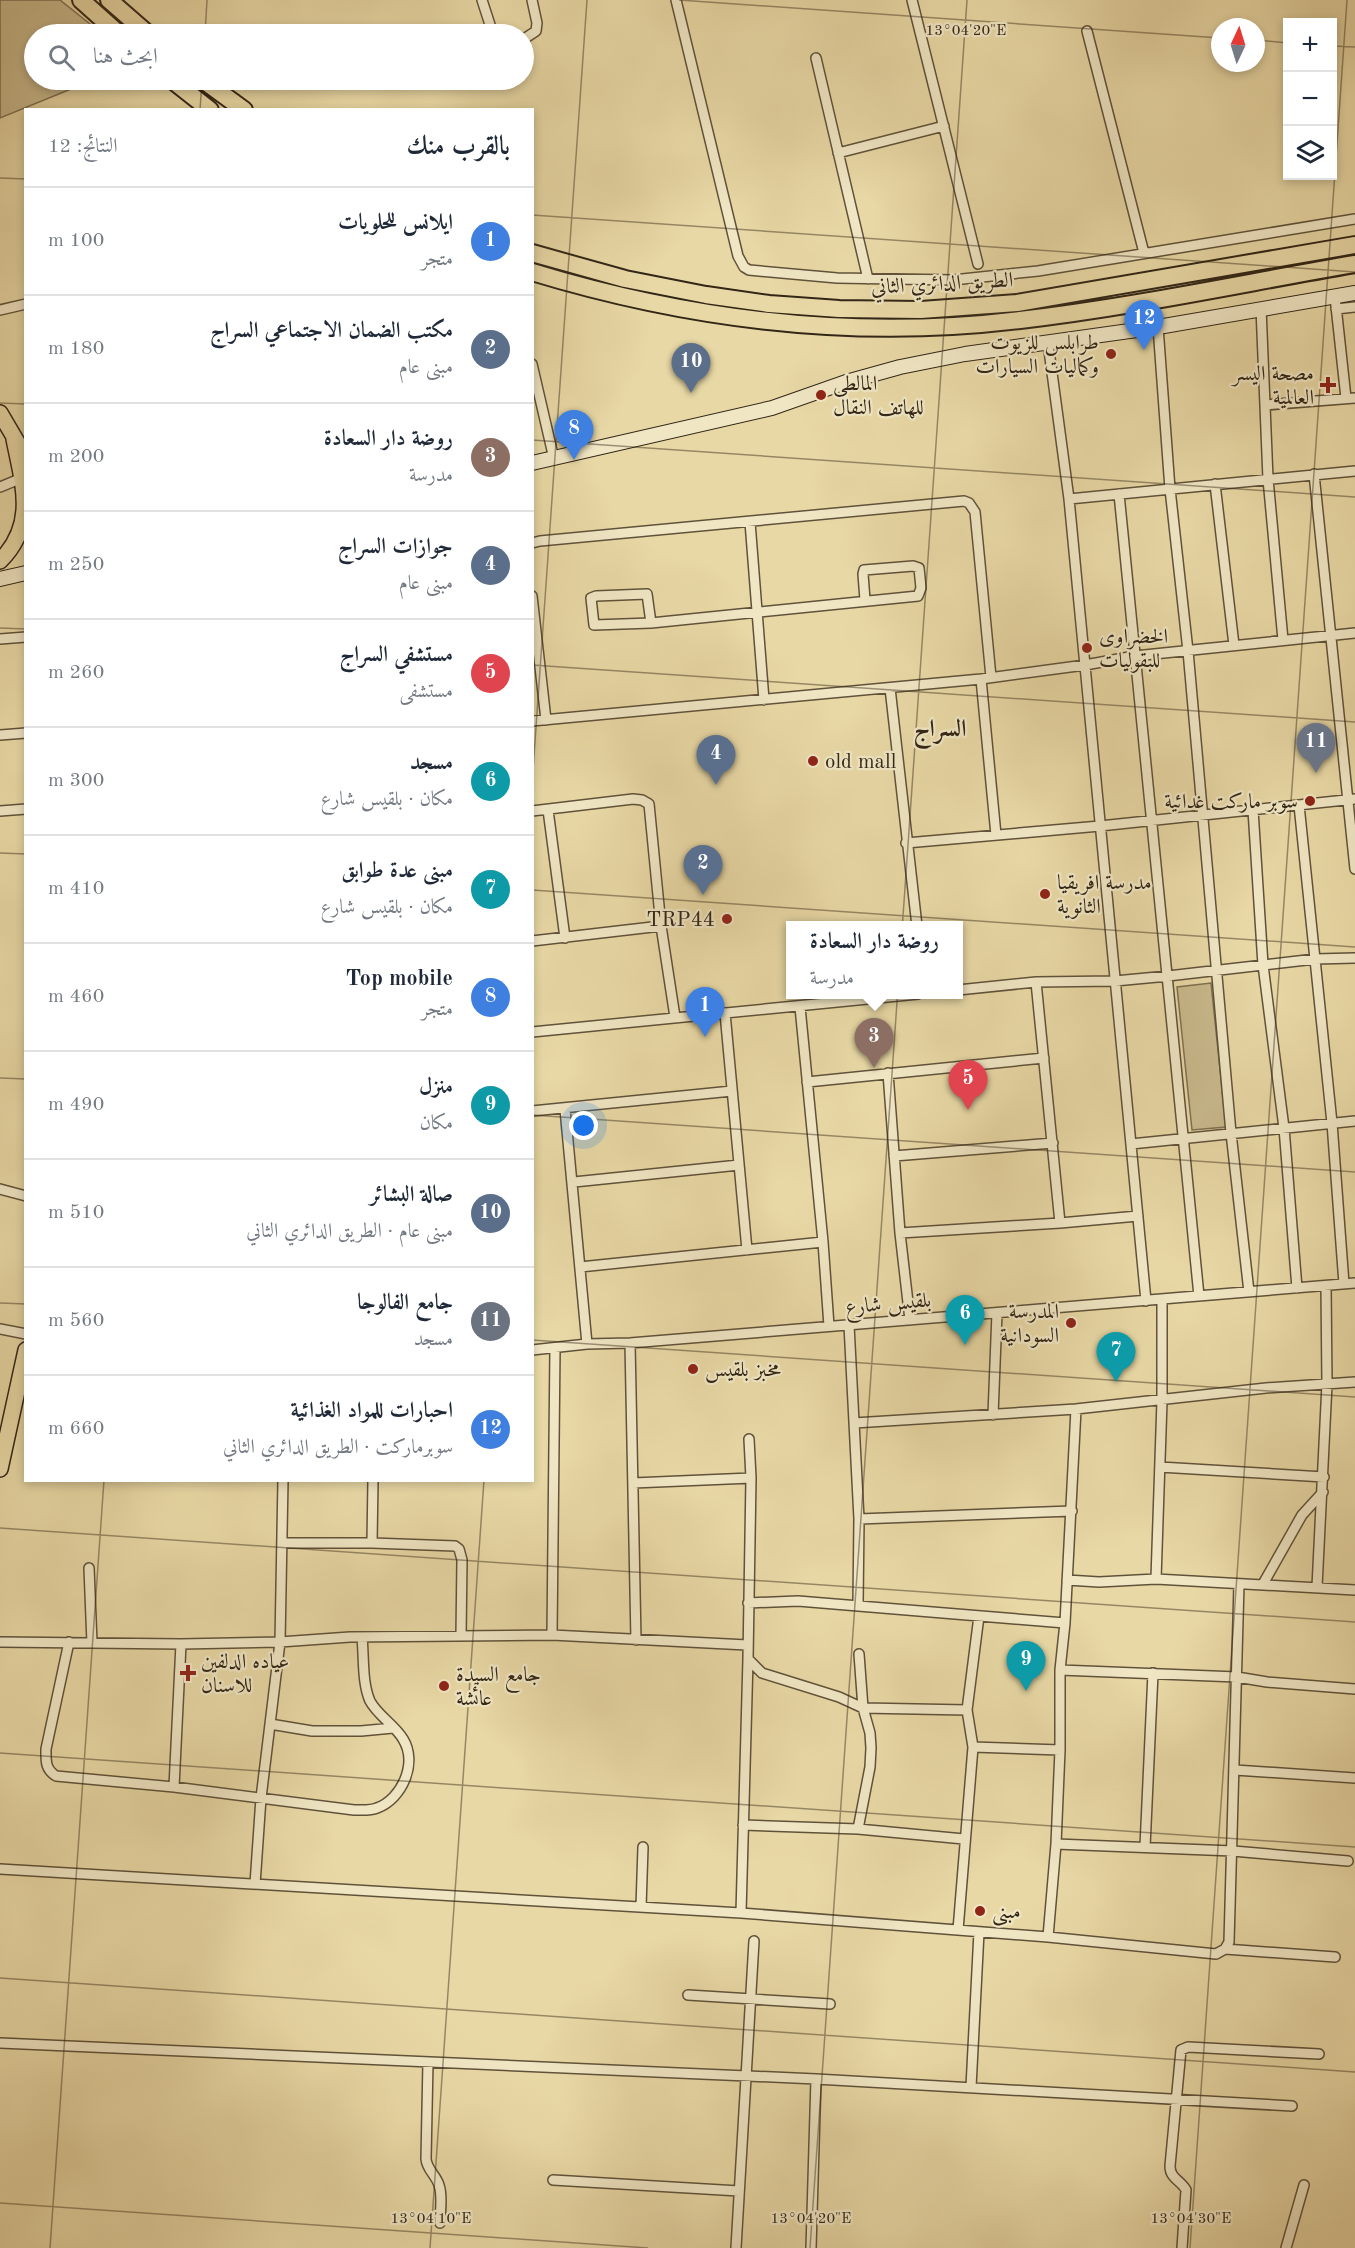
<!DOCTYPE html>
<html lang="ar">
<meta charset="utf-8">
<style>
:root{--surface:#fff;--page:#f6f6f7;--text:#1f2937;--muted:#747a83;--line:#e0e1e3;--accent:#8f2418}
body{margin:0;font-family:"Old Standard TT",Amiri,serif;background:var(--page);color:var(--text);direction:rtl}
.controls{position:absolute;right:18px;top:18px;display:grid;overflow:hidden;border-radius:0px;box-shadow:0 3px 9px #0003}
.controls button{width:54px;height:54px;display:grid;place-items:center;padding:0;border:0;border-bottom:2px solid var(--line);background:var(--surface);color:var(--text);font:30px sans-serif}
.compass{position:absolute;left:1211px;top:18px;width:54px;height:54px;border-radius:50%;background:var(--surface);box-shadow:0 3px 9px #0003;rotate:4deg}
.you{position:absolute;left:584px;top:1126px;width:21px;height:21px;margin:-15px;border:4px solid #fff;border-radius:50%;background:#1a73e8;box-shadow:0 0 0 9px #1a73e833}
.badge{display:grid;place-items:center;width:39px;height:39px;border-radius:50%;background:var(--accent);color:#fff;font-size:20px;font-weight:700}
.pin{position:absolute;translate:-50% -50px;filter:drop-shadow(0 2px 3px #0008)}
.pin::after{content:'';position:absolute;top:32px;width:21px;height:18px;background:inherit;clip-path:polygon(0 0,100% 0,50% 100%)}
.popup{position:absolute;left:786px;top:921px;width:177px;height:78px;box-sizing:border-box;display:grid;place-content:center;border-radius:0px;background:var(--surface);filter:drop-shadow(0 2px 4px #0005);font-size:20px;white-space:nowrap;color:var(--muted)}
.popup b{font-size:22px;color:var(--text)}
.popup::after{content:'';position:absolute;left:50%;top:100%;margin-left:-12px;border:12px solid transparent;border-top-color:var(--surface)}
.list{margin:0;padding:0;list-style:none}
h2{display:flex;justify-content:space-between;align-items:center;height:78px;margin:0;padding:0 24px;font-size:26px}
h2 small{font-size:20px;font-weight:400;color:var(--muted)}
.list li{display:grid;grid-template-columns:39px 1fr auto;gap:18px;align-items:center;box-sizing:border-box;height:108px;padding:0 24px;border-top:2px solid var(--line)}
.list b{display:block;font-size:22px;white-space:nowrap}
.list p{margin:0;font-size:20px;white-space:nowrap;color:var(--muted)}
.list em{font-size:20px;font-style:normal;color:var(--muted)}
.icon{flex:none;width:33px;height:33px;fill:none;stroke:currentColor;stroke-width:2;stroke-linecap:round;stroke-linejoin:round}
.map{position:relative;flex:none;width:1355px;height:2248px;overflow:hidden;direction:ltr}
.search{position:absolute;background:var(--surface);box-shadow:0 3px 9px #0003;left:24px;top:24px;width:510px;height:66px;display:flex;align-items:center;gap:15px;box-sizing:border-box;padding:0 21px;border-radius:33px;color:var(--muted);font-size:22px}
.panel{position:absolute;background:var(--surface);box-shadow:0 3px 9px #0003;left:24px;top:108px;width:510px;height:1374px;border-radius:0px;direction:rtl}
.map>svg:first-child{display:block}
.green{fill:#c9ba8d;stroke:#7e7052;stroke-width:1.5}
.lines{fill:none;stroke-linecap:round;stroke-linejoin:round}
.street-casing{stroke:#60523a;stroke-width:12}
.secondary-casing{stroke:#322617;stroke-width:16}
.primary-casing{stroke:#322617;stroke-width:18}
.highway-casing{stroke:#322617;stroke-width:20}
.street{stroke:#f0e6c4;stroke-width:9}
.secondary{stroke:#f0e6c4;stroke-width:14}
.primary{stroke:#e8d8a5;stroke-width:15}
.highway{stroke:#e8d8a5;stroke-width:16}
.ticks{fill:none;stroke:#322617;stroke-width:1.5;stroke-opacity:0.45}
.poi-dot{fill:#8f2418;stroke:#f0e6c4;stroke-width:2}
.labels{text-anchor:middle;stroke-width:4.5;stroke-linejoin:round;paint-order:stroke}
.street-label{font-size:21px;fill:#322617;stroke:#f0e6c4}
.poi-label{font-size:21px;fill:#322617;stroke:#f0e6c4;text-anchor:start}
.quarter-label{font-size:24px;font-weight:bold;fill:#322617;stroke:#f0e6c4}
.ticks-label{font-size:15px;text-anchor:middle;fill:#322617;stroke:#f0e6c4;stroke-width:4.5;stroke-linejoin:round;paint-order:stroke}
</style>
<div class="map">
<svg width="1355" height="2248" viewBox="0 0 1355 2248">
<rect width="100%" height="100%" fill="#e8d8a5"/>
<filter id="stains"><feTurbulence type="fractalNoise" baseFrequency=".00333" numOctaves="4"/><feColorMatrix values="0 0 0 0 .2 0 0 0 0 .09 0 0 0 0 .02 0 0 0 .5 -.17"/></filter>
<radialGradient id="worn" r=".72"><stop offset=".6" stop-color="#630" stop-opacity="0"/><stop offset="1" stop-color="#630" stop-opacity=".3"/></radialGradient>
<path class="green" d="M0,0H60L100,32L103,34H34V80H93L0,118Z
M1211,983L1226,1127L1192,1130L1177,987Z"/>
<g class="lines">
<defs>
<path id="street" d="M482,0L493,34
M676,0L738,256L744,267L749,270L837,278L953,280L1038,271L1355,219
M912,0L978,264
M1087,31L1144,253
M524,39L536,31L537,23L532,0
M816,58L868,279
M838,153L944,126
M1335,297L1346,398
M1261,308L1268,479L1283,640
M1336,309L1355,307
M0,310L26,304
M1158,327L1170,489L1188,651L1231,1133L1249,1292
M1048,343L1069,499L1146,1301
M532,364L554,459
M1265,405L1355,398
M1314,474L1355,869
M1215,484L1234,645
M0,487L22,478
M1119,494L1199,1296
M1069,499L1355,471
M750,522L764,700
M532,543L540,541L964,501L969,503L975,512L991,677
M532,596L546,720
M651,623L647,594L596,596L591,598L594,625L651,623L918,596L921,588L919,568L913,566L864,570L863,574L865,600
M0,639L26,637
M981,679L996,835
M890,688L917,926
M532,721L981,679L1085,665L1135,656L1355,633
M0,735L26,733
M1299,805L1332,1123L1344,1284
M548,810L565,938
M1253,810L1263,965L1284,1128L1297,1288
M0,811L26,809
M532,811L633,799L642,800L649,804L661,926L675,1017
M906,843L1100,826L1355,799
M532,941L661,926
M1036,982L1060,1223
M958,990L1036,982L1115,981L1168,976L1315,959L1355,958
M800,1007L823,1242L829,1326
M725,1013L747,1250
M532,1032L918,994
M888,1073L900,1233L910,1320
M807,1082L1044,1058
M565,1109L587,1344
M532,1111L732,1091
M1131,1144L1355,1121
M894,1156L1053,1143
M574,1182L739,1165
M0,1189L26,1196
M900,1233L1060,1223L1138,1216
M580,1267L823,1242
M849,1325L859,1519L858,1605
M0,1329L26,1334
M630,1343L636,1640
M532,1350L587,1344L630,1343L1355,1283
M993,1415L997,1313
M854,1423L1076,1409L1266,1388L1355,1382
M1160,1467L1324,1477
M633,1483L751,1478
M859,1519L1072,1511
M283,1543H372L455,1546L459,1549L462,1560L461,1636
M372,1543L373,1480
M89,1568L92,1643
M1156,1579L1162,1401V1299
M1067,1580L1099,1582L1156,1579L1355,1590
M1263,1584L1302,1515L1323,1492
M1317,1587L1327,1384L1326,1286
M748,1603L798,1601L1065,1623
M552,1635L555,1348
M0,1642L181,1644L280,1642L350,1637L552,1635L747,1645
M69,1642L46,1749C46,1761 45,1769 56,1776L174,1787L354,1810C361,1810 370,1811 377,1808C402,1799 418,1763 403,1739C395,1725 378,1716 370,1701C362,1683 364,1657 362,1637
M748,1659L762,1673L839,1697L863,1708L967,1710
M1060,1670L1237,1677L1267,1682L1355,1689
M270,1724L312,1731H361L393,1728
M973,1747L1060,1750
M1235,1770L1355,1778
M174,1787L181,1644
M743,1825L858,1829L964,1839
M858,1829L870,1767L871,1748L870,1733L863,1708L859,1654
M1056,1844L1233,1851L1348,1861
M1145,1847L1153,1673
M0,1869L741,1913L1048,1937L1216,1954L1225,1949L1229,1942L1239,1584
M255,1884L261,1798L280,1642L283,1480
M641,1907L643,1847
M741,1913L748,1659L751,1478L749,1439
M958,1930L973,1747L967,1710L979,1616
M1048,1937L1056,1844L1060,1750V1670L1065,1623L1076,1409
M1225,1949L1335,1957
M688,1995L830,2004
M0,2043L816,2079L1292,2106
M428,2062L426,2159C427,2170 436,2175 439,2185C443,2196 440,2211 440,2223
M971,2087L979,1932
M553,2180L739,2191
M736,2248L754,1941
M811,2248L816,2079
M1182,2248L1186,2190C1181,2180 1170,2179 1170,2166L1181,2050L1188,2047L1319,2054
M1286,2248L1304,2185"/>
<path id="secondary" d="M532,463L772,408L846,382L900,367L965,354L1158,327L1355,293
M0,579L26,573"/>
<path id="primary" d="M0,413L20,447
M0,561C37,524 23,485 14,439
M0,1469L26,1350"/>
<path id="highway" d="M81,0L119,34
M109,0L148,34
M172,80L210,110
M203,80L244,110
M532,253L625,279L706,295L769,304L839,309L921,310L1017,303L1355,245
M532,272C690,320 856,340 1020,320C1132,307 1244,283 1355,264"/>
</defs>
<use href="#street" class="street-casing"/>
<use href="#secondary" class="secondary-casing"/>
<use href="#primary" class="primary-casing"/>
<use href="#highway" class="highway-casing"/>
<use href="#street" class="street"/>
<use href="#secondary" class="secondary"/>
<use href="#primary" class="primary"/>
<use href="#highway" class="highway"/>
</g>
<path class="ticks" d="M679,0L1220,38M205,34L207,0M1256,40L1288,43M1332,46L1355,47M200,110L202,80M0,178L26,179M532,215L1355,272M0,403L26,404M532,440L1355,497M0,628L26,629M532,665L1355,722M532,784L587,0M0,853L26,854M532,890L1355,947M0,1078L26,1079M532,1115L1355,1172M0,1303L26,1304M532,1340L1355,1397M0,1528L1355,1622M0,1753L1355,1847M0,1978L1355,2072M0,2203L648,2248M50,2248L104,1480M430,2248L484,1480M810,2248L967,0M1190,2248L1347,0"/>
<g class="poi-dot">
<circle cx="1111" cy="354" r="6"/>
<path d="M1325 376h6v6h6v6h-6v6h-6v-6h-6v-6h6z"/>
<circle cx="821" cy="395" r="6"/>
<circle cx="1087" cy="648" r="6"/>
<circle cx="813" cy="761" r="6"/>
<circle cx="1310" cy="801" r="6"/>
<circle cx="1045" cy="894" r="6"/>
<circle cx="727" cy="919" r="6"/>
<circle cx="1071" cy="1323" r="6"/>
<circle cx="693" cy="1369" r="6"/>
<path d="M185 1664h6v6h6v6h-6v6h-6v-6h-6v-6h6z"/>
<circle cx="444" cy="1686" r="6"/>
<circle cx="980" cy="1911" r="6"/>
</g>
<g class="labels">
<g class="street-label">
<text transform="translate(942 283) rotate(-3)" y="7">الطريق الدائري الثاني</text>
<text transform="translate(888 1303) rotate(-5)" y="7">بلقيس شارع</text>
</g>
<g class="poi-label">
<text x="1099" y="349" text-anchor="end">طرابلس للزيوت<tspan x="1099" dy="24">وكماليات السيارات</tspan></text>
<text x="1314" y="380" text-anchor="end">مصحة اليسر<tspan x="1314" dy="24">العالمية</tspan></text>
<text x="833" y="390">المالطى<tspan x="833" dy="24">للهاتف النقال</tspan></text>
<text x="1099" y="643">الخضراوى<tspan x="1099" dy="24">للبقوليات</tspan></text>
<text x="825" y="768">old mall</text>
<text x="1298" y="808" text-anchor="end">سوبر ماركت غدائية</text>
<text x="1057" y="889">مدرسة افريقيا<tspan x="1057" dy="24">الثانوية</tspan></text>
<text x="715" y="926" text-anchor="end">TRP44</text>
<text x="1059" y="1318" text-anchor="end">المدرسة<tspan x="1059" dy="24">السودانية</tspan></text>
<text x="705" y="1376">مخبز بلقيس</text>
<text x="201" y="1668">عياده الدلفين<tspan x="201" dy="24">للاسنان</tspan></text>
<text x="456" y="1681">جامع السيدة<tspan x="456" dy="24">عائشة</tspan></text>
<text x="992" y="1918">مبنى</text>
</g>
<g class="quarter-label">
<text x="940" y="736">السراج</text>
</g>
</g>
<g class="ticks-label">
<text x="966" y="35">13°04'20"E</text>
<text x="431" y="2223">13°04'10"E</text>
<text x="811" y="2223">13°04'20"E</text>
<text x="1191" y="2223">13°04'30"E</text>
</g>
<rect width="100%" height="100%" filter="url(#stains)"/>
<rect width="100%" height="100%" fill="url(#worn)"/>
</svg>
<div class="controls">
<button>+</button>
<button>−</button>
<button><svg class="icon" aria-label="layers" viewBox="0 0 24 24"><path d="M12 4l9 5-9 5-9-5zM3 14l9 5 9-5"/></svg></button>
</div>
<svg class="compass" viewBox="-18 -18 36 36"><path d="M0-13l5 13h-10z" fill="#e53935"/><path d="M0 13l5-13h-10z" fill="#747a83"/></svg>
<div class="you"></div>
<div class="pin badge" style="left:705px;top:1037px;background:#3f7fe0">1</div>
<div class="pin badge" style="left:703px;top:895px;background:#5c6f8a">2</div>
<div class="pin badge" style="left:874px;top:1068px;background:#8d6e63">3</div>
<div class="popup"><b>روضة دار السعادة</b>مدرسة</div>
<div class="pin badge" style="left:716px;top:785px;background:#5c6f8a">4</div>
<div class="pin badge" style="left:968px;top:1110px;background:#e0444e">5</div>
<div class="pin badge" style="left:965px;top:1345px;background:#0f9aa8">6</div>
<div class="pin badge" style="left:1116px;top:1382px;background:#0f9aa8">7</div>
<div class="pin badge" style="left:574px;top:460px;background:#3f7fe0">8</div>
<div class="pin badge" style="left:1026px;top:1691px;background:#0f9aa8">9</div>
<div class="pin badge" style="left:691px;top:393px;background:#5c6f8a">10</div>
<div class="pin badge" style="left:1316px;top:773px;background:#6b7280">11</div>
<div class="pin badge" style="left:1144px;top:350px;background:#3f7fe0">12</div>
<div class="search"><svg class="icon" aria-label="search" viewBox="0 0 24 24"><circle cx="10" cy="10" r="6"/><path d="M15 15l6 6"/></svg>ابحث هنا</div>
<section class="panel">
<h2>بالقرب منك<small>النتائج: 12</small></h2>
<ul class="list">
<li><span class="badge" style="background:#3f7fe0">1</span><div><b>ايلانس للحلويات</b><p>متجر</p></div><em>100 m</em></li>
<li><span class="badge" style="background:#5c6f8a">2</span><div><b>مكتب الضمان الاجتماعي السراج</b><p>مبنى عام</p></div><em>180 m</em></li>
<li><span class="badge" style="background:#8d6e63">3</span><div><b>روضة دار السعادة</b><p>مدرسة</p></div><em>200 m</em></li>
<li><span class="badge" style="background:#5c6f8a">4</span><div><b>جوازات السراج</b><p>مبنى عام</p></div><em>250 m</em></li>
<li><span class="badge" style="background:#e0444e">5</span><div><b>مستشفي السراج</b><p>مستشفى</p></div><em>260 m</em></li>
<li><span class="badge" style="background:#0f9aa8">6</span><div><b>مسجد</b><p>مكان · بلقيس شارع</p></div><em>300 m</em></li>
<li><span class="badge" style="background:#0f9aa8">7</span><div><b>مبنى عدة طوابق</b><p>مكان · بلقيس شارع</p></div><em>410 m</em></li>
<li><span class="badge" style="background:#3f7fe0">8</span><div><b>Top mobile</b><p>متجر</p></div><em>460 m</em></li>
<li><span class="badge" style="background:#0f9aa8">9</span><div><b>منزل</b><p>مكان</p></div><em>490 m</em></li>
<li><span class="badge" style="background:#5c6f8a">10</span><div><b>صالة البشائر</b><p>مبنى عام · الطريق الدائري الثاني</p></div><em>510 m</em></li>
<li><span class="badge" style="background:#6b7280">11</span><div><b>جامع الفالوجا</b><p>مسجد</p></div><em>560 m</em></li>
<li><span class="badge" style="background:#3f7fe0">12</span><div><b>احبارات للمواد الغذائية</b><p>سوبرماركت · الطريق الدائري الثاني</p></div><em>660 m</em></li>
</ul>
</section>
</div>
